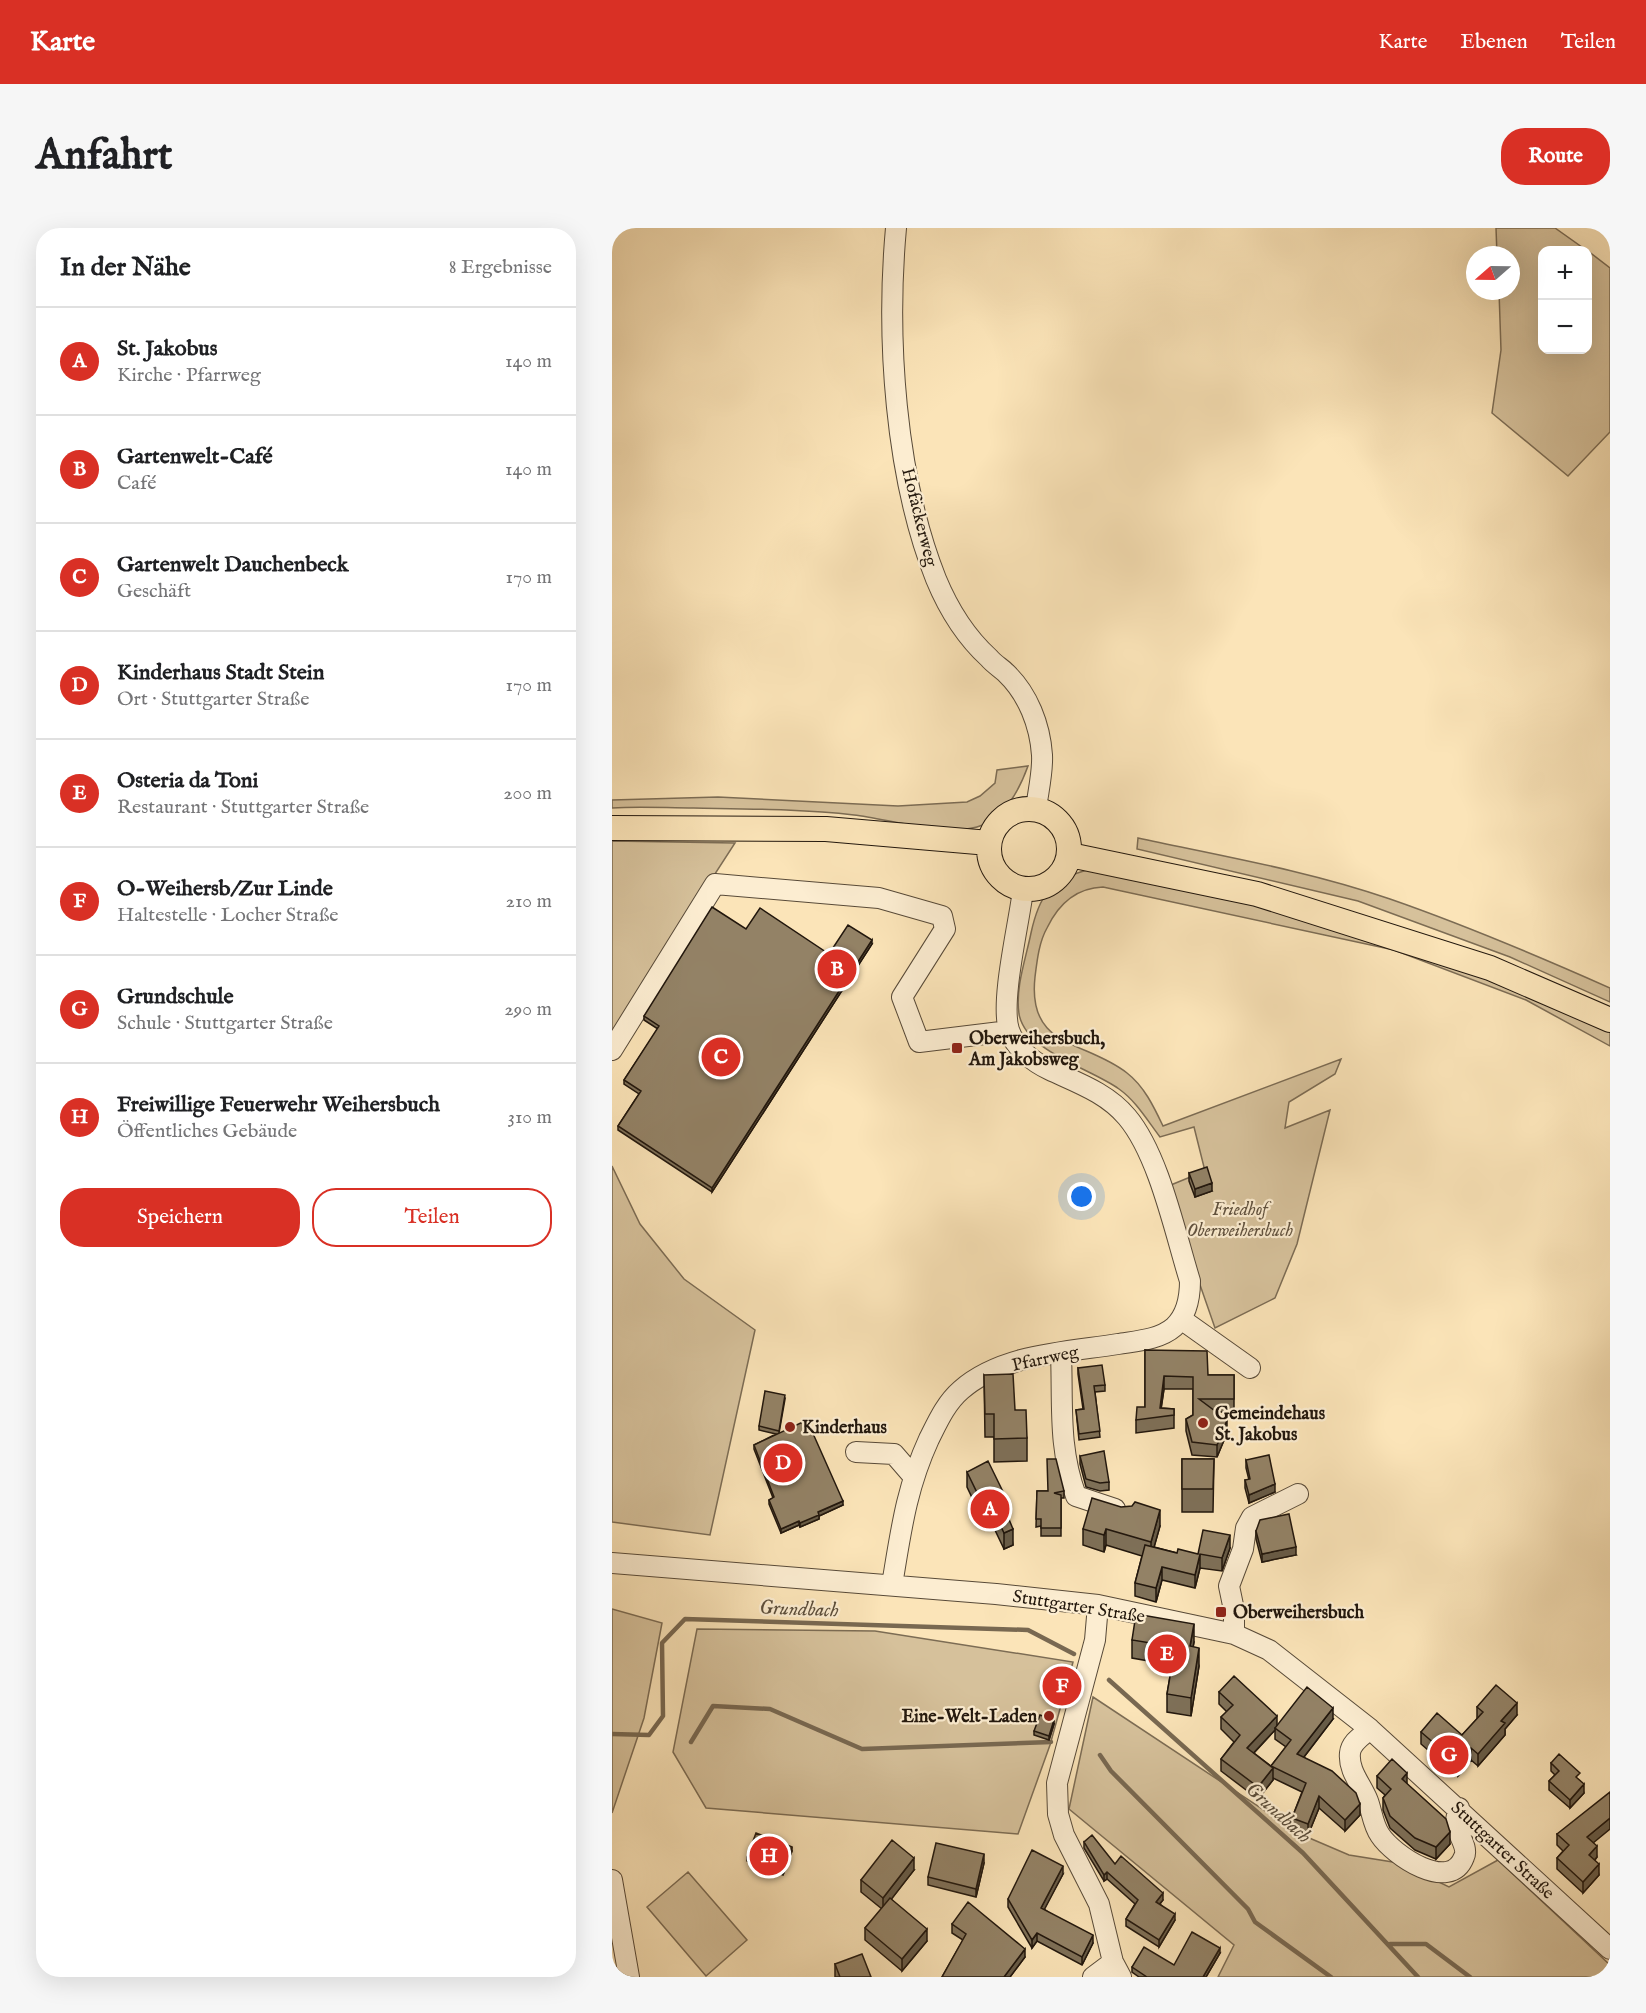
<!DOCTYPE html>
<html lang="de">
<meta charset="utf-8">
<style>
:root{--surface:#fff;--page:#f6f6f6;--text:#202124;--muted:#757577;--line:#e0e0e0;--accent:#d93025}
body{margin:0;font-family:"IM FELL English",serif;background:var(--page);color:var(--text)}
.controls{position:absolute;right:18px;top:18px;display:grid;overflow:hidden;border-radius:12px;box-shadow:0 6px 24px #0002}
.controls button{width:54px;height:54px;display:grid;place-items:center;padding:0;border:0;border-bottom:2px solid var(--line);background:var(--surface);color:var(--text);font:30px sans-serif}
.compass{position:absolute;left:854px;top:18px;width:54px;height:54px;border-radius:50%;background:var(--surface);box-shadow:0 6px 24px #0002;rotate:250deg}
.you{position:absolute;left:470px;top:969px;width:21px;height:21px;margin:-15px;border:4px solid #fff;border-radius:50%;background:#1a73e8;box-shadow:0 0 0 9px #1a73e833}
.badge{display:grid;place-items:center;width:39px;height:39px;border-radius:50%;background:var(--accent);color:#fff;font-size:20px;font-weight:700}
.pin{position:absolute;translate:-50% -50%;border:3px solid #fff;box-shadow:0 2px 6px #0006}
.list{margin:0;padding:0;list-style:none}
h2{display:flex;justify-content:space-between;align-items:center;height:78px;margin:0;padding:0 24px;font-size:26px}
h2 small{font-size:20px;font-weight:400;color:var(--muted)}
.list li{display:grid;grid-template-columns:39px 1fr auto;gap:18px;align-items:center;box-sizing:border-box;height:108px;padding:0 24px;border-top:2px solid var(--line)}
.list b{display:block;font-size:22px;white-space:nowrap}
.list p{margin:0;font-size:20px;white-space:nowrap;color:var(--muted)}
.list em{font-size:20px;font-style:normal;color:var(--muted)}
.actions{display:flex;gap:12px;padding:18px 24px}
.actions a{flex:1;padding:14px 0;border:2px solid var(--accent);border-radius:24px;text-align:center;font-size:21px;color:var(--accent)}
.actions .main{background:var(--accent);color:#fff}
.map{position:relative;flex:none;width:998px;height:1749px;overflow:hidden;border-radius:24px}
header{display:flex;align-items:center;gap:36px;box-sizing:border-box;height:84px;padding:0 30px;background:var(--accent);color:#fff}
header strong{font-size:28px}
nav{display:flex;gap:33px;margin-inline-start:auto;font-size:21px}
.intro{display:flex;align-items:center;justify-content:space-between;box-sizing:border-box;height:144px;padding:0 36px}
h1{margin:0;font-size:42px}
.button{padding:15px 27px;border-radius:24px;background:var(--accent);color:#fff;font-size:21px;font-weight:700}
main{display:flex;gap:36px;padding:0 36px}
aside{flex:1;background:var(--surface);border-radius:24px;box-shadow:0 6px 24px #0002}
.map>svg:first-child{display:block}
.green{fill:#d6c19b;stroke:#7c6c54;stroke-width:1.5}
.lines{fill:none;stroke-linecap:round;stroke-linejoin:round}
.stream{stroke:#786851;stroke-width:4.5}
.minor-casing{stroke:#584a38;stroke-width:22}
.major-casing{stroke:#22170d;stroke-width:26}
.minor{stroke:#fcedd1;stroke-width:20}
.major{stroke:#fbe4b8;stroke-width:24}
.wall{fill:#7e7058;stroke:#22170d;stroke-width:1.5;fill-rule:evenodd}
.shaded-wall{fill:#675b47;stroke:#22170d;stroke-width:1.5}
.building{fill:#938266;stroke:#22170d;stroke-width:1.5}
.poi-dot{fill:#8f2418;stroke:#fcedd1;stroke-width:2}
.labels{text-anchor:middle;stroke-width:4.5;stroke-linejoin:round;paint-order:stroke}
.street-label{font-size:18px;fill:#22170d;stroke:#fcedd1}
.poi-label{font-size:18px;font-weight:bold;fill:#22170d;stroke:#fcedd1;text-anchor:start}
.park-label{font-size:18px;font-style:italic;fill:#61523f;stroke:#fcedd1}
.water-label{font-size:20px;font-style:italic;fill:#5b4d3a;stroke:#fcedd1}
</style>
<header>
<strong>Karte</strong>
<nav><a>Karte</a><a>Ebenen</a><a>Teilen</a></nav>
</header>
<div class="intro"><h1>Anfahrt</h1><a class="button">Route</a></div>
<main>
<aside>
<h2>In der Nähe<small>8 Ergebnisse</small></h2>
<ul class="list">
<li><span class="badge">A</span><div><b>St. Jakobus</b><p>Kirche · Pfarrweg</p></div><em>140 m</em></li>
<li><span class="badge">B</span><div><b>Gartenwelt-Café</b><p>Café</p></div><em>140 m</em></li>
<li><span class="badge">C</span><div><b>Gartenwelt Dauchenbeck</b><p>Geschäft</p></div><em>170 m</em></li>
<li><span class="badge">D</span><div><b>Kinderhaus Stadt Stein</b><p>Ort · Stuttgarter Straße</p></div><em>170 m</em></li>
<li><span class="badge">E</span><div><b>Osteria da Toni</b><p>Restaurant · Stuttgarter Straße</p></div><em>200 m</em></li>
<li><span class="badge">F</span><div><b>O-Weihersb/Zur Linde</b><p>Haltestelle · Locher Straße</p></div><em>210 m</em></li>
<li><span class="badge">G</span><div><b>Grundschule</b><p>Schule · Stuttgarter Straße</p></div><em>290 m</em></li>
<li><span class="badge">H</span><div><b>Freiwillige Feuerwehr Weihersbuch</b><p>Öffentliches Gebäude</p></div><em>310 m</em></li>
</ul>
<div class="actions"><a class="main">Speichern</a><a>Teilen</a></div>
</aside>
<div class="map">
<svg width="998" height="1749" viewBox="0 0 998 1749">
<rect width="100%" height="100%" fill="#fbe4b8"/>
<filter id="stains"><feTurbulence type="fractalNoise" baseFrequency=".00333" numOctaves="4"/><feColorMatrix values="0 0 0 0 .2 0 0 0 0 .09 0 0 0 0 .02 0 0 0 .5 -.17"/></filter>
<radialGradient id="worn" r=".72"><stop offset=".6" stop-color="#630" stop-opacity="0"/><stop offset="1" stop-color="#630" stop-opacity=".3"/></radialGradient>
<path class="green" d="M884,0H943L974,22H930V122H975L976,23L998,40V204L956,248L880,185L889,122L887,63H899V27H885Z
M416,538C407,563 392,591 365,599C332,608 276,591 242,587C190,581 135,581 82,580C55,580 27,578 0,580V572L106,569L286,578L355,574L368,568L383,555L385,542Z
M526,610C610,628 697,643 778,671C853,697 926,728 998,760V774L898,729L746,673L525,621Z
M0,613L123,615L0,805Z
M475,642L623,667L765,707L998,801V818L914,772L782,722L491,659C464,660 446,677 435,700C427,714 425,733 423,749C415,821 473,812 515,845C532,858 542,879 551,898L729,831L723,846L677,874L673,900L718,882L685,1016L663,1070L603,1100L554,959L593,943L582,899L548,909C535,892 524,873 507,861C478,840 414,824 407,786C403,760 414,730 419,705C427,668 438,652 475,642Z
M0,938L28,996L72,1051L143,1102L98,1307L0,1294Z
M0,1381L50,1395L32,1490L0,1585Z
M85,1401L263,1403L461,1434L438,1517L406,1606L94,1580L61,1524Z
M481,1469L688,1606L737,1627L787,1635L837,1659L886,1632L998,1737V1749H606L622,1717L457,1581Z
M76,1644L135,1712L94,1748L35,1679Z"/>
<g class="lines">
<path class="stream" d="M497,1452L691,1625L806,1749
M0,1506L37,1507L51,1488L50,1415L73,1391L416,1402L462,1426
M79,1514L101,1478L158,1481L250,1521L439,1514
M488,1527L499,1543L636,1681L643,1694L719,1749
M778,1716H814L858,1749"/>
<defs>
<path id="minor" d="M284,0C274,110 283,248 324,351C336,380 354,409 377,430C382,436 389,440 394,445C416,466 428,497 430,527C431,544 426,564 424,581
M0,822L103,656L267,670L330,688L333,701L290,769L307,814L397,803
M569,1091L638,1140
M449,1125C451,1176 446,1219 464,1268L503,1281
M244,1224L282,1226L301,1248
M0,1335L384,1366L486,1377L622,1406L657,1422L758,1501L998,1721
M280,1357C289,1303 294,1261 317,1211C326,1193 334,1175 349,1162C390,1126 455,1124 506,1116C524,1113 547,1112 562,1099C575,1087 578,1070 578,1053C563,1005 547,927 515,889C495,865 466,855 438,842C421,834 403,820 397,802C388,773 407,696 411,662
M486,1377L483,1412L445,1555L446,1586L452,1607L487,1676L501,1734L509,1749
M622,1406V1382L617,1358L631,1321L634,1300L640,1289L686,1266
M758,1501C750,1508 739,1514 738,1525C736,1543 750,1557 756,1573C760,1584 761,1597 768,1607C781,1627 838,1666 852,1629C857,1619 844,1605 844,1594C844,1589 846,1584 847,1580
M0,1652L17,1749
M481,1749L501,1734"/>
<path id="major" d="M377 621a40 40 0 1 1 80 0a40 40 0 1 1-80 0Z
M0,600L214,601L377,615
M458,627L645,666L878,740L998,792"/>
</defs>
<use href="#minor" class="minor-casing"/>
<use href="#major" class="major-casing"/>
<use href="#minor" class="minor"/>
<use href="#major" class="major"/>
</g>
<path class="wall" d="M134,701L217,726L260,716L100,964L6,902V898L27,866L12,856V852L46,801L32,792V788Z
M577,945L600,963L583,969L577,953Z
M533,1122L596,1147H622V1184H604L615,1205L605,1229L580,1227L574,1203V1191L581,1187V1161H552L549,1180L562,1181V1200L524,1205V1192L533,1179Z
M466,1140L493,1157V1163L483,1164L488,1209L467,1212L464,1182L471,1181L466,1146Z
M372,1147L403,1182L415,1210V1233L382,1234V1209H373Z
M173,1171L167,1205L231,1277L207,1288V1291L188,1299L187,1297L169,1305L157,1276V1272L161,1270L142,1221V1217L164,1206L147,1202V1198Z
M468,1228L497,1254V1262L488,1263L474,1259L468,1236Z
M570,1231H602L601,1284H570Z
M634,1232L663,1264L637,1275L633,1260V1252H637L634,1240Z
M355,1244L396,1289L401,1317L392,1321L381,1298L375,1301L355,1259Z
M425,1263H452V1270H449V1308H429V1298L424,1299Z
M548,1298L542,1319L565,1325L586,1326L618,1320L610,1343L588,1340L583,1360L550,1352L544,1374L523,1368V1355L530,1328L494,1317L492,1324L471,1317V1301Z
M644,1303L684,1327L650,1334L644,1311Z
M520,1412L582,1414L581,1419L587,1438L579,1488L555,1484V1466L560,1437L520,1430Z
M607,1464L665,1498L721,1491L692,1529L748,1587L733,1603L707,1580L696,1607L680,1601V1590L690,1564L661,1550V1552L646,1571L609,1543V1531L622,1514L609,1501V1489L615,1484L607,1476ZM663,1502V1511L674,1519L659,1538L642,1525Z
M865,1479L905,1487L893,1501V1507L866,1538L859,1532L846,1548L809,1516V1504L850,1507L865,1491Z
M442,1496L437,1512L422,1507V1503Z
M939,1535L968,1553L972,1565L958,1580L937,1562V1553L943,1547L939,1543Z
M765,1548L795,1556L838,1616L824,1631L803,1622L778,1600L771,1582V1570L773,1567L765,1560Z
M945,1606L981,1615L985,1629L983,1632L987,1647L971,1665L945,1641V1630L951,1623L945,1617Z
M472,1614L551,1672L548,1676L563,1692L547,1719L514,1698V1691L523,1676L495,1651L492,1653L472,1620Z
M180,1623L171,1647L135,1633V1629Z
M372,1635L364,1669L316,1657V1649Z
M302,1642L279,1671L315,1713L290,1743L253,1712V1700L270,1681L249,1664V1652Z
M451,1646L432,1681L481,1715L470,1737L425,1713L420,1720L396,1679V1671Z
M340,1696L413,1729L398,1749H330L351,1712L340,1705Z
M608,1725L594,1749H527L520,1744V1739L562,1737Z
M223,1736L259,1749H223Z"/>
<path class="shaded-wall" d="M260,712V716L100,964V960Z
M600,955V963L583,969V961Z
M552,1148V1161L548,1189V1180Z
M615,1192V1205L605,1229V1217Z
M663,1256V1264L637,1275V1267Z
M231,1273V1277L207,1288V1291L188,1299V1295L206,1284Z
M396,1274V1290L391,1277Z
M381,1282V1298L375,1301V1285Z
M548,1282V1298L539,1330V1314Z
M187,1293V1297L169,1305V1301Z
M401,1301V1317L392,1321V1305Z
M494,1301V1317L492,1324V1307Z
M618,1307V1320L610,1343V1330Z
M684,1319V1327L650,1334V1326Z
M588,1326V1340L583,1360V1347Z
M550,1339V1352L544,1374V1360Z
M582,1396V1414L578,1437V1418Z
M587,1420V1438L579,1488V1470Z
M905,1475V1487L893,1501V1507L866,1538V1526L889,1493Z
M721,1480V1491L685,1538V1526Z
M665,1488V1500H663V1502L635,1532V1520Z
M442,1492V1496L437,1512V1508Z
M859,1520V1532L846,1548V1536Z
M661,1540V1552L646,1571V1559Z
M795,1545V1557L790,1551Z
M972,1556V1565L958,1580V1572Z
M707,1568V1580L696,1607V1596Z
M748,1576V1587L733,1603V1592Z
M998,1590V1601L975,1620V1609Z
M838,1604V1616L824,1631V1619Z
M985,1618V1629L977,1638V1627Z
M180,1619V1623L171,1647V1643Z
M372,1626V1635L364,1669V1661Z
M302,1630V1642L271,1682V1670Z
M987,1636V1647L971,1665V1654Z
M451,1638V1646L429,1688V1680Z
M495,1644V1651L492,1653V1647Z
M551,1665V1672L544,1680V1674Z
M563,1686V1692L547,1719V1712Z
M315,1701V1713L290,1743V1731Z
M425,1705V1713L420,1720V1712Z
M481,1707V1715L470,1737V1729Z
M608,1720V1725L594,1749H591Z
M413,1721V1729L398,1749H392Z"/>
<path class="building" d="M100,679L134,701L148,680L217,726L236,697L260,712L100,960L6,898L29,863L12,852L47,798L32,788Z
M595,939L600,955L583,961L577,945Z
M533,1122L595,1123L596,1147H622V1171H587L615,1192L605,1217L580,1214L574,1191L581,1187V1149L552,1148L548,1180L562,1181V1187L524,1192L525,1179H533Z
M490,1137L493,1157L482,1158L488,1203L467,1206L464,1182L472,1181L466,1140Z
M401,1146L403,1182H414L415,1210L382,1211V1186H373L372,1147Z
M153,1163L173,1167L167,1203L147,1198Z
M195,1192L231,1273L206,1284L207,1287L188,1295L187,1293L169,1301L157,1272L162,1269L142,1217Z
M492,1223L497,1254L488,1255L474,1251L468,1228Z
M657,1227L663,1256L637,1267L633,1252L638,1251L634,1232Z
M435,1231H444L452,1263L442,1265L449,1267V1300H429V1291H424L425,1263H436Z
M570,1231H602L601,1261H570Z
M376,1233L396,1274L391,1277L401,1301L392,1305L381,1282L375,1285L355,1244Z
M480,1270L509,1279L520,1278L523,1274L548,1282L539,1314L494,1301L492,1307L471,1301Z
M677,1286L684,1319L650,1326L644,1303L648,1292Z
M591,1302L618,1307L610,1330L588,1326L583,1347L550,1339L544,1360L523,1355L533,1317L565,1325L566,1321L586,1326Z
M524,1386L582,1396L578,1418L587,1420L579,1470L555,1466L563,1419L520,1412Z
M622,1448L665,1488L635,1520L661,1540L646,1559L609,1531L628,1507L609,1489L621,1477L607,1464Z
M884,1457L905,1475L889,1493L893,1495L866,1526L859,1520L846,1536L809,1504L825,1485L850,1507L871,1484L865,1479Z
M695,1459L721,1480L685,1526L720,1543L744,1565L748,1576L733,1592L707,1568L696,1596L680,1590L694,1555L659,1538L679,1512L663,1500Z
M428,1487L442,1492L437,1508L422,1503Z
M947,1526L968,1545L964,1549L972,1556L958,1572L937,1553L947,1543L939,1535Z
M780,1531L795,1545L790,1551L834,1591L838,1604L824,1619L803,1610L778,1588L771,1570L779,1561L765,1548Z
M998,1564V1590L975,1609L985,1618L977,1627L987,1636L971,1654L945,1630L957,1617L945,1606Z
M144,1605L180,1619L171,1643L135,1629Z
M480,1607L503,1636L509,1628L551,1665L544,1674L563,1686L547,1712L514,1691L526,1672L495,1644L492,1647L472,1614Z
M280,1612L302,1630L271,1670L249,1652Z
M324,1615L372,1626L364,1661L316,1649Z
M420,1622L451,1638L429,1680L481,1707L470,1729L425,1705L420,1712L396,1671Z
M278,1670L315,1701L290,1731L253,1700Z
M356,1674L413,1721L392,1749H330L354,1706L340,1696Z
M580,1704L608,1720L591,1749H535L520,1739L532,1719L562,1737Z
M250,1726L259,1749H228L223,1736Z"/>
<g class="poi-dot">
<rect x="339" y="814" width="12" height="12" rx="3"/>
<circle cx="591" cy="1195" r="6"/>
<circle cx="178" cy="1199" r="6"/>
<rect x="603" y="1378" width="12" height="12" rx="3"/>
<circle cx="437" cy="1488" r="6"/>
</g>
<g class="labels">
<g class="street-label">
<text transform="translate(308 289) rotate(76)" y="6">Hofäckerweg</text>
<text transform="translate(433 1130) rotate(-12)" y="6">Pfarrweg</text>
<text transform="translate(467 1378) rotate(9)" y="6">Stuttgarter Straße</text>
<text transform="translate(891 1622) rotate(43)" y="6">Stuttgarter Straße</text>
</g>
<g class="poi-label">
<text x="357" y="816">Oberweihersbuch,<tspan x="357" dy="21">Am Jakobsweg</tspan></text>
<text x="603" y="1191">Gemeindehaus<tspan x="603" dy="21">St. Jakobus</tspan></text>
<text x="190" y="1205">Kinderhaus</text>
<text x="621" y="1390">Oberweihersbuch</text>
<text x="425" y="1494" text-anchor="end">Eine-Welt-Laden</text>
</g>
<g class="park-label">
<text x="628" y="987">Friedhof<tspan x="628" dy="21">Oberweihersbuch</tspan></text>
</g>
<g class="water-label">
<text transform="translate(187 1380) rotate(2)" y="7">Grundbach</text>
<text transform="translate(667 1584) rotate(42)" y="7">Grundbach</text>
</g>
</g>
<rect width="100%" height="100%" filter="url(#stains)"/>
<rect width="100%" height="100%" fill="url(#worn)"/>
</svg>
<div class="controls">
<button>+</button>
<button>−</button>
</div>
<svg class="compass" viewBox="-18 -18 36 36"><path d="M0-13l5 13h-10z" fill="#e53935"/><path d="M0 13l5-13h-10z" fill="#757577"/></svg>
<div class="you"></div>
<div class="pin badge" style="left:378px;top:1281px">A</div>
<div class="pin badge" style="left:225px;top:741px">B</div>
<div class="pin badge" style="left:109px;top:829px">C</div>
<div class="pin badge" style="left:171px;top:1235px">D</div>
<div class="pin badge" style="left:555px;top:1426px">E</div>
<div class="pin badge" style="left:450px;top:1458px">F</div>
<div class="pin badge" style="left:837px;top:1527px">G</div>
<div class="pin badge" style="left:157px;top:1628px">H</div>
</div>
</main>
